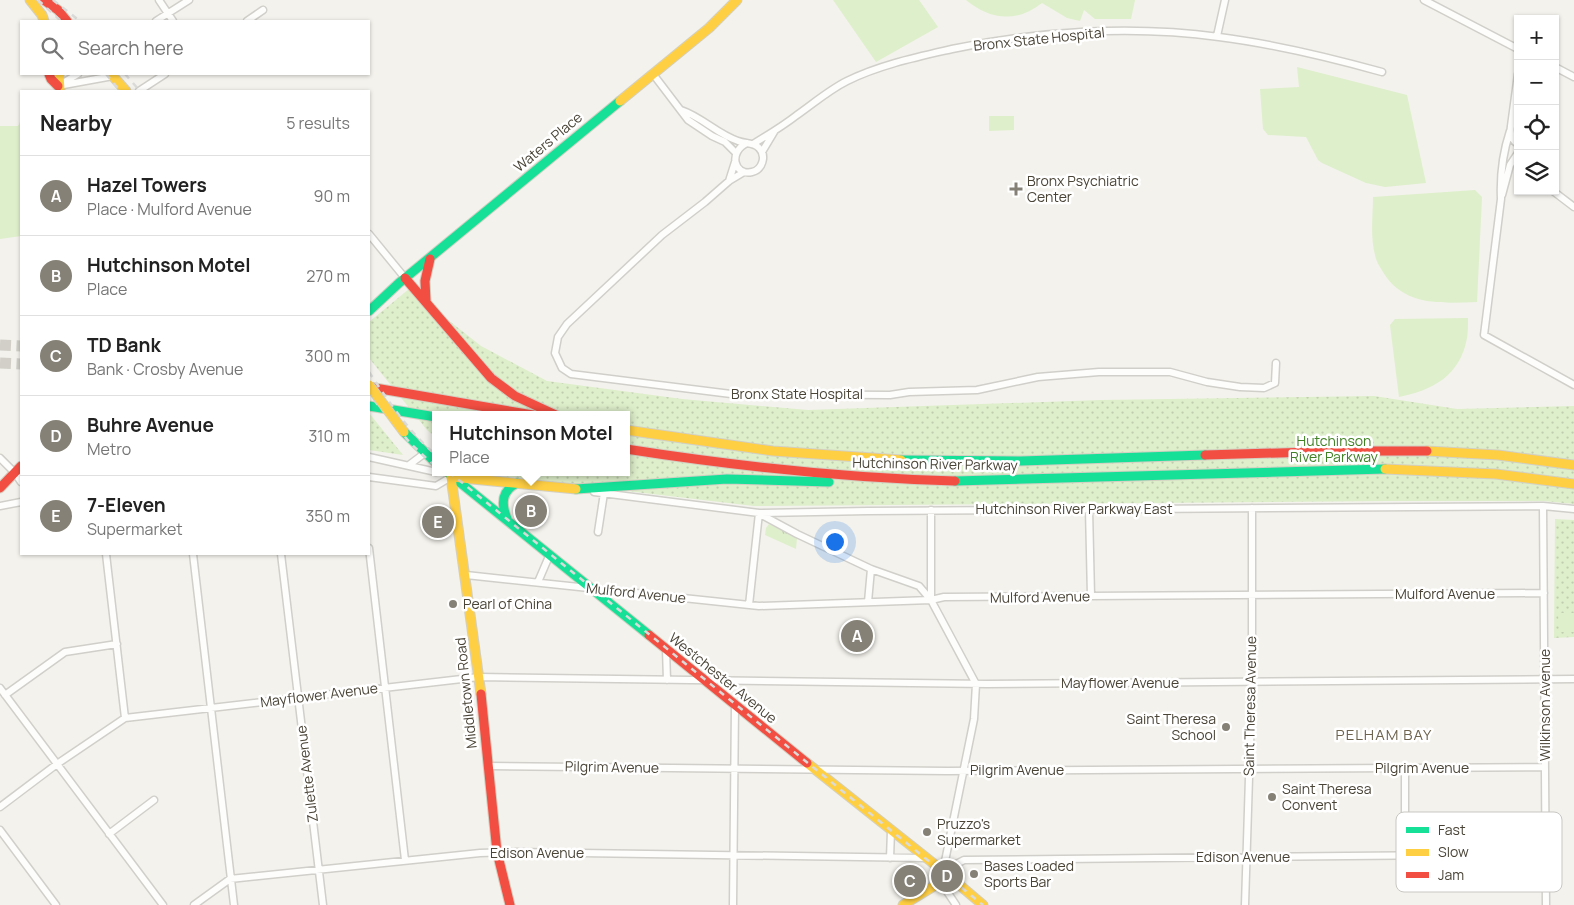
<!DOCTYPE html>
<meta charset="utf-8">
<style>
:root{--surface:#fff;--page:#f2f2f2;--text:#222;--muted:#767676;--line:#e0e0e0;--accent:#858176}
body{margin:0;font-family:Manrope,sans-serif;background:var(--page);color:var(--text)}
.controls{position:absolute;right:15px;top:15px;display:grid;overflow:hidden;border-radius:0px;box-shadow:0 1px 4px #0004}
.controls button{width:45px;height:45px;display:grid;place-items:center;padding:0;border:0;border-bottom:1px solid var(--line);background:var(--surface);color:var(--text);font:25px sans-serif}
.you{position:absolute;left:834px;top:541px;width:18px;height:18px;margin:-12px;border:4px solid #fff;border-radius:50%;background:#1a73e8;box-shadow:0 0 0 8px #1a73e833}
.badge{display:grid;place-items:center;width:32px;height:32px;border-radius:50%;background:var(--accent);color:#fff;font-size:16px;font-weight:700}
.pin{position:absolute;translate:-50% -50%;border:2px solid #fff;box-shadow:0 1px 5px #0006}
.popup{position:absolute;left:432px;top:411px;width:198px;height:65px;box-sizing:border-box;display:grid;place-content:center;border-radius:0px;background:var(--surface);filter:drop-shadow(0 1px 4px #0005);font-size:16px;white-space:nowrap;color:var(--muted)}
.popup b{font-size:19px;color:var(--text)}
.popup::after{content:'';position:absolute;left:50%;top:100%;margin-left:-10px;border:10px solid transparent;border-top-color:var(--surface)}
.list{margin:0;padding:0;list-style:none}
h2{display:flex;justify-content:space-between;align-items:center;height:65px;margin:0;padding:0 20px;font-size:21px}
h2 small{font-size:16px;font-weight:400;color:var(--muted)}
.list li{display:grid;grid-template-columns:32px 1fr auto;gap:15px;align-items:center;box-sizing:border-box;height:80px;padding:0 20px;border-top:1px solid var(--line)}
.list b{display:block;font-size:19px;white-space:nowrap}
.list p{margin:0;font-size:16px;white-space:nowrap;color:var(--muted)}
.list em{font-size:16px;font-style:normal;color:var(--muted)}
.icon{flex:none;width:28px;height:28px;fill:none;stroke:currentColor;stroke-width:2;stroke-linecap:round;stroke-linejoin:round}
.map{position:relative;flex:none;width:1574px;height:905px;overflow:hidden}
.search{position:absolute;background:var(--surface);box-shadow:0 1px 4px #0004;left:20px;top:20px;width:350px;height:55px;display:flex;align-items:center;gap:12px;box-sizing:border-box;padding:0 18px;border-radius:0px;color:var(--muted);font-size:19px}
.panel{position:absolute;background:var(--surface);box-shadow:0 1px 4px #0004;left:20px;top:90px;width:350px;height:465px;border-radius:0px}
.map>svg:first-child{display:block}
.grass{fill:url(#grass-tufts)}
.park{fill:url(#park-dots)}
.pitch{fill:#deefcb}
.lines{fill:none;stroke-linecap:round;stroke-linejoin:round}
.highway-tunnel{stroke:#d1cfc8;stroke-width:11;stroke-dasharray:11 5.5;stroke-linecap:butt}
.street-casing{stroke:#d1cfc9;stroke-width:9}
.fast-casing{stroke:#d3cfc2;stroke-width:11}
.slow-casing{stroke:#d3cfc2;stroke-width:11}
.jam-casing{stroke:#d3cfc2;stroke-width:11}
.street{stroke:#fdfdfc;stroke-width:6}
.fast{stroke:#16e098;stroke-width:9}
.slow{stroke:#ffcf43;stroke-width:9}
.jam{stroke:#f24e42;stroke-width:9}
.rail{stroke:#dadad9;stroke-width:2.5;stroke-dasharray:6 6;stroke-linecap:butt}
.slow-bridge-casing{stroke:#d3cfc2;stroke-width:11;stroke-linecap:butt}
.slow-bridge{stroke:#ffcf43;stroke-width:9}
.poi-dot{fill:#858176;stroke:#fff;stroke-width:2}
.labels{text-anchor:middle;stroke-width:5;stroke-linejoin:round;paint-order:stroke}
.street-label{font-size:14px;fill:#4a4437;stroke:#fff}
.poi-label{font-size:14px;fill:#4a4437;stroke:#fff;text-anchor:start}
.park-label{font-size:14px;fill:#418125;stroke:#fff}
.neighbourhood-label{font-size:15px;letter-spacing:1px;fill:#6e634d;stroke:#fff}
.key{fill:#fff;stroke:#c9c7c3;stroke-width:1}
.key-label{font-size:14px;fill:#4a4437}
</style>
<div class="map">
<svg width="1574" height="905" viewBox="0 0 1574 905">
<defs>
<pattern id="grass-tufts" width="24" height="20" patternUnits="userSpaceOnUse" patternTransform="scale(1.25)"><rect width="24" height="20" fill="#deefcb"/><path d="M3 7l-1-3M5 7V3M7 7l1-3M15 17l-1-3M17 17v-4M19 17l1-3" fill="none" stroke="#c0ceaf"/></pattern>
<pattern id="park-dots" width="8" height="8" patternUnits="userSpaceOnUse" patternTransform="scale(1.25)"><rect width="8" height="8" fill="#deefcb"/><path d="M2 2h.1M6 6h.1" fill="none" stroke="#c0ceaf" stroke-width="1.8" stroke-linecap="round"/></pattern>
</defs>
<rect width="100%" height="100%" fill="#f3f2ec"/>
<path class="grass" d="M769,524L797,538L796,549L765,535L766,528Z"/>
<path class="park" d="M409,289L481,346L547,381L682,399L808,410L1101,400L1374,396L1457,409L1574,406V504L1543,501H1385L754,506L473,473L472,472H626V415H436V438L427,430L369,358V322Z
M369,413L403,455L369,450Z
M1555,519L1574,520V637L1554,638Z"/>
<path class="pitch" d="M833,0H919L938,27L876,62Z
M966,0H1135L1131,19H1095L1084,10L1080,21L1067,18L1042,3C1017,23 990,20 966,0Z
M1297,67L1407,95L1426,183L1385,187L1366,183L1322,163L1318,160L1306,137L1268,135L1263,129L1260,89L1299,87Z
M989,116H1014V130L989,131Z
M21,120V236L0,239V126H18Z
M1475,190L1482,197L1477,302C1442,303 1404,307 1383,272C1380,267 1376,261 1375,255C1370,236 1373,215 1373,197Z
M1468,318C1468,325 1468,331 1467,338C1460,376 1433,390 1399,397L1390,325L1395,319Z
M1558,613H1574V632H1559Z"/>
<g class="lines">
<path class="highway-tunnel" d="M0,345L21,346
M0,363L21,364"/>
<defs>
<path id="street" d="M159,0L173,21
M1424,0L1518,49
M156,21L189,0
M247,21L263,10
M1217,36L1225,0
M1555,67L1574,77
M653,74L688,120L712,136L725,142L735,152
M61,84L78,74
M58,86L113,76
M139,91L165,74
M681,110C702,117 717,134 738,141C745,144 754,142 759,148C767,156 762,170 752,172C734,176 728,152 747,143
M1518,121L1511,126C1510,133 1511,140 1518,144
M1511,126L1518,74
M1510,131C1503,152 1500,176 1501,199L1484,335L1574,385
M753,144C768,135 783,126 797,115C814,103 829,90 847,81C879,65 917,57 952,49C1038,31 1132,25 1219,37C1274,44 1328,57 1382,72
M762,152L774,132
M744,172L729,181L705,202L662,235L567,324L558,337L555,353L562,368L571,374L731,394L890,395L909,392L977,390L1038,377L1099,372H1170L1207,382L1240,387L1264,388L1275,383L1276,363
M729,181L735,162
M1553,191L1574,207
M1502,195L1510,165L1518,153
M369,234L405,278
M369,457L436,472
M0,458L15,473L21,482
M409,465L425,453
M369,477L436,486L451,477
M594,492L759,513L868,511L1543,506L1574,509
M0,506L21,502
M1543,506L1546,905
M1089,509L1091,596
M931,510V600L976,684L974,719L943,871L946,890L956,905
M760,514L797,534L871,569L919,586L931,600
M598,532L604,493
M369,548L405,860
M106,554L125,718
M193,554L234,905
M281,554L323,905
M466,575L759,606L931,600L944,597L1544,593
M538,582L550,554
M868,602L871,569
M749,605L759,513
M666,649L667,680
M0,688L163,905
M5,695L65,652L117,644
M488,766L947,771L1545,767
M1405,768V856
M0,807L57,764L125,718L479,677L987,684L1574,679
M0,830L56,905
M109,834L154,800
M890,858L891,831
M943,871L964,860L1545,854
M194,905L230,879L480,853L514,852L926,858
M733,905L735,705
M1245,905L1252,682V508"/>
<path id="fast" d="M369,311L399,283L620,101
M369,406L436,417
M404,432L436,463
M901,460L1021,461L1205,455
M447,472L649,635
M955,481L1385,469
M576,489L727,479L829,482
M507,519C501,504 501,491 517,483"/>
<path id="slow" d="M30,0L42,15L44,21
M59,74L60,91
M111,74L126,91
M620,101L709,28L737,0
M626,430L773,451L901,460
M1427,451L1498,455L1574,465
M1385,469L1496,474L1574,484
M451,477L481,694
M452,477L576,489
M807,763L943,871L983,905
M903,905L934,886L943,871"/>
<path id="jam" d="M44,0L58,10L67,21
M49,74L51,79L58,86
M405,278L491,378L515,396L556,415
M426,301L425,281L430,259
M369,387L533,415
M626,449C735,466 845,478 955,481
M1205,455L1345,451H1427
M0,488L21,466
M649,635L807,763
M481,694L497,852L510,905"/>
</defs>
<use href="#street" class="street-casing"/>
<use href="#fast" class="fast-casing"/>
<use href="#slow" class="slow-casing"/>
<use href="#jam" class="jam-casing"/>
<use href="#street" class="street"/>
<use href="#fast" class="fast"/>
<use href="#slow" class="slow"/>
<use href="#jam" class="jam"/>
<path class="rail" d="M38,0L61,21
M53,0L80,21
M106,74L120,91
M125,74L140,91
M369,372C389,402 408,431 436,455
M369,387L381,402
M374,400L411,444L436,467
M449,472L983,905"/>
<defs>
<path id="slow-bridge" d="M369,385L404,432"/>
</defs>
<use href="#slow-bridge" class="slow-bridge-casing"/>
<use href="#slow-bridge" class="slow-bridge"/>
</g>
<g class="poi-dot">
<path d="M1013.5 181.5h5v5h5v5h-5v5h-5v-5h-5v-5h5z"/>
<circle cx="453" cy="604" r="5"/>
<circle cx="1226" cy="727" r="5"/>
<circle cx="1272" cy="797" r="5"/>
<circle cx="927" cy="832" r="5"/>
<circle cx="974" cy="874" r="5"/>
</g>
<g class="labels">
<g class="street-label">
<text transform="translate(1039 39) rotate(-6)" y="5">Bronx State Hospital</text>
<text transform="translate(548 142) rotate(-40)" y="5">Waters Place</text>
<text x="797" y="399">Bronx State Hospital</text>
<text transform="translate(935 464) rotate(1)" y="5">Hutchinson River Parkway</text>
<text x="1074" y="514">Hutchinson River Parkway East</text>
<text transform="translate(636 593) rotate(6)" y="5">Mulford Avenue</text>
<text x="1445" y="599">Mulford Avenue</text>
<text transform="translate(1040 597) rotate(-1)" y="5">Mulford Avenue</text>
<text transform="translate(723 678) rotate(39)" y="5">Westchester Avenue</text>
<text x="1120" y="688">Mayflower Avenue</text>
<text transform="translate(466 693) rotate(-96)" y="5">Middletown Road</text>
<text transform="translate(319 695) rotate(-7)" y="5">Mayflower Avenue</text>
<text transform="translate(1545 705) rotate(-90)" y="5">Wilkinson Avenue</text>
<text transform="translate(1250 706) rotate(-89)" y="5">Saint Theresa Avenue</text>
<text transform="translate(612 767) rotate(1)" y="5">Pilgrim Avenue</text>
<text x="1422" y="773">Pilgrim Avenue</text>
<text x="1017" y="775">Pilgrim Avenue</text>
<text transform="translate(307 774) rotate(-97)" y="5">Zulette Avenue</text>
<text x="537" y="858">Edison Avenue</text>
<text x="1243" y="862">Edison Avenue</text>
</g>
<g class="poi-label">
<text x="1027" y="186">Bronx Psychiatric<tspan x="1027" dy="16">Center</tspan></text>
<text x="463" y="609">Pearl of China</text>
<text x="1216" y="724" text-anchor="end">Saint Theresa<tspan x="1216" dy="16">School</tspan></text>
<text x="1282" y="794">Saint Theresa<tspan x="1282" dy="16">Convent</tspan></text>
<text x="937" y="829">Pruzzo's<tspan x="937" dy="16">Supermarket</tspan></text>
<text x="984" y="871">Bases Loaded<tspan x="984" dy="16">Sports Bar</tspan></text>
</g>
<g class="park-label">
<text x="1334" y="446">Hutchinson<tspan x="1334" dy="16">River Parkway</tspan></text>
</g>
<g class="neighbourhood-label">
<text x="1384" y="740">PELHAM BAY</text>
</g>
</g>
<rect x="1396" y="812" width="166" height="80" rx="8" class="key"/>
<rect x="1406" y="827" width="23" height="6" fill="#16e098"/>
<rect x="1406" y="849" width="23" height="7" fill="#ffcf43"/>
<rect x="1406" y="872" width="23" height="6" fill="#f24e42"/>
<g class="key-label">
<text x="1438" y="835">Fast</text>
<text x="1438" y="857">Slow</text>
<text x="1438" y="880">Jam</text>
</g>
</svg>
<div class="controls">
<button>+</button>
<button>−</button>
<button><svg class="icon" aria-label="locate" viewBox="0 0 24 24"><circle cx="12" cy="12" r="6"/><path d="M12 2v4M12 18v4M2 12h4M18 12h4"/></svg></button>
<button><svg class="icon" aria-label="layers" viewBox="0 0 24 24"><path d="M12 4l9 5-9 5-9-5zM3 14l9 5 9-5"/></svg></button>
</div>
<div class="you"></div>
<div class="pin badge" style="left:857px;top:636px">A</div>
<div class="pin badge" style="left:531px;top:511px">B</div>
<div class="popup"><b>Hutchinson Motel</b>Place</div>
<div class="pin badge" style="left:910px;top:881px">C</div>
<div class="pin badge" style="left:947px;top:876px">D</div>
<div class="pin badge" style="left:438px;top:522px">E</div>
<div class="search"><svg class="icon" aria-label="search" viewBox="0 0 24 24"><circle cx="10" cy="10" r="6"/><path d="M15 15l6 6"/></svg>Search here</div>
<section class="panel">
<h2>Nearby<small>5 results</small></h2>
<ul class="list">
<li><span class="badge">A</span><div><b>Hazel Towers</b><p>Place · Mulford Avenue</p></div><em>90 m</em></li>
<li><span class="badge">B</span><div><b>Hutchinson Motel</b><p>Place</p></div><em>270 m</em></li>
<li><span class="badge">C</span><div><b>TD Bank</b><p>Bank · Crosby Avenue</p></div><em>300 m</em></li>
<li><span class="badge">D</span><div><b>Buhre Avenue</b><p>Metro</p></div><em>310 m</em></li>
<li><span class="badge">E</span><div><b>7-Eleven</b><p>Supermarket</p></div><em>350 m</em></li>
</ul>
</section>
</div>
